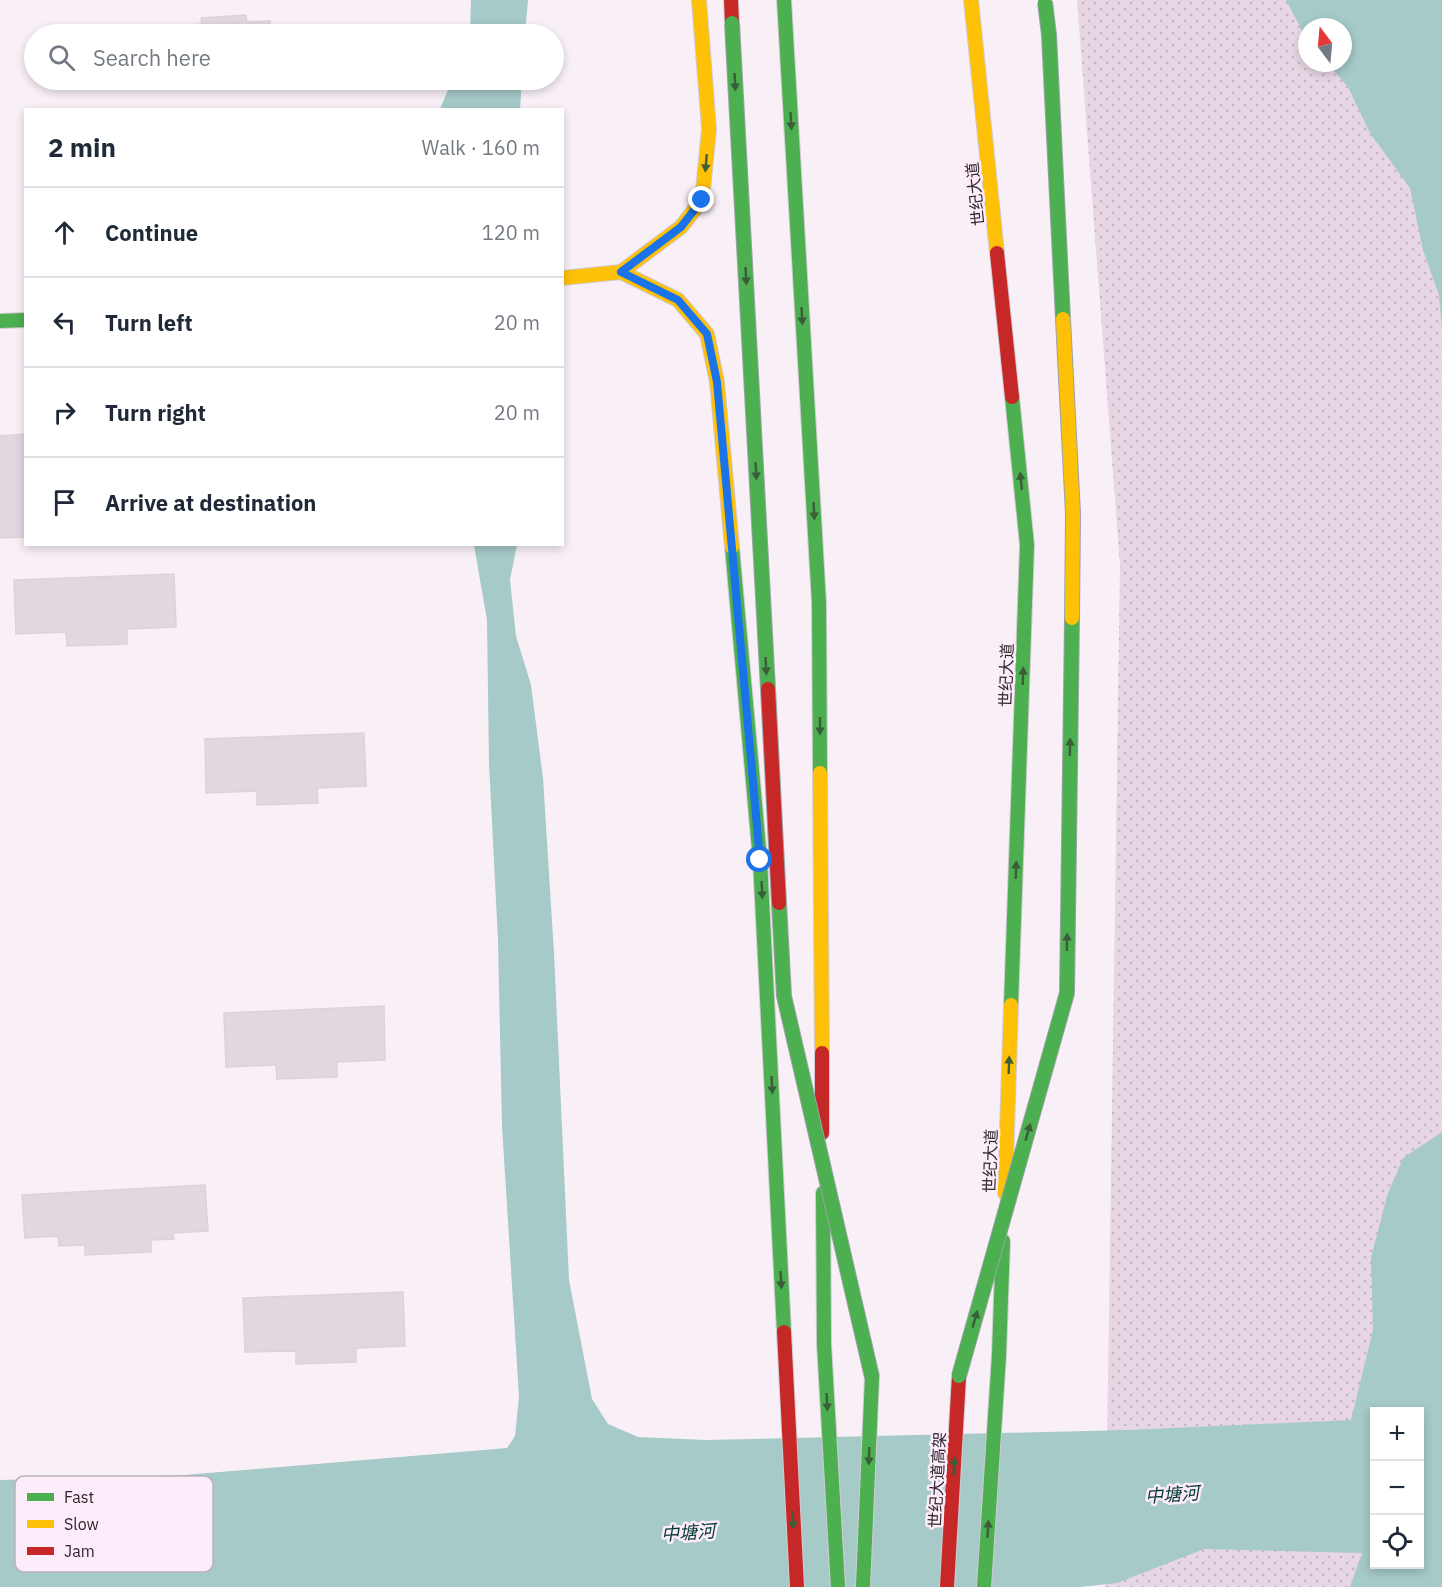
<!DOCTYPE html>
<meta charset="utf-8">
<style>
:root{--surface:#fff;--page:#f6f6f7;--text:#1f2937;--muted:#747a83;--line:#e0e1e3}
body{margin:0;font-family:"IBM Plex Sans","Noto Sans SC",sans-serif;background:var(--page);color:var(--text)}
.controls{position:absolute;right:18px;bottom:18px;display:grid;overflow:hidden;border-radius:0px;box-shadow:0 3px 9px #0003}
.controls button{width:54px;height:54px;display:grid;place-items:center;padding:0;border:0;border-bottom:2px solid var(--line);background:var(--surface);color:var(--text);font:30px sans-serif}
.compass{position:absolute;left:1298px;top:18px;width:54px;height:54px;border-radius:50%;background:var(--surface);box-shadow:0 3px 9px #0003;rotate:344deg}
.stop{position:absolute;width:18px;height:18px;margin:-14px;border:4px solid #1a73e8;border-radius:50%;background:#fff}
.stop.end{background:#1a73e8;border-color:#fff;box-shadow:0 2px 6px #0008}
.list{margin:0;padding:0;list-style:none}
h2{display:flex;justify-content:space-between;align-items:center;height:78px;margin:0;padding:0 24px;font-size:26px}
h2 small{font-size:20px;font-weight:400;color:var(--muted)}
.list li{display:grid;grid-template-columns:39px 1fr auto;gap:18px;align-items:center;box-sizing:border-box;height:90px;padding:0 24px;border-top:2px solid var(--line)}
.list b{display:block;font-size:22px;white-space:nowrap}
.list em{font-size:20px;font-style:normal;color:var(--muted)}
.icon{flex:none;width:33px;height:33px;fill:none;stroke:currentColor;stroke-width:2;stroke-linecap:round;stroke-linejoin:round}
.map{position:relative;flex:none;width:1442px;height:1587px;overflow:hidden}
.search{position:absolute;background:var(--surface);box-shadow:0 3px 9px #0003;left:24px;top:24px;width:540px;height:66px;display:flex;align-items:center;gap:15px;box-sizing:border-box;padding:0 21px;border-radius:33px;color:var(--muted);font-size:22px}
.panel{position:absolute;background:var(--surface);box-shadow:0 3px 9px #0003;left:24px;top:108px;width:540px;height:438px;border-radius:0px}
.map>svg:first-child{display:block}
.green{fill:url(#green-dots);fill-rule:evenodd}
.water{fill:#a5cac8;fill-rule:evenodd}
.building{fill:#e2d7e0;stroke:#dbd3d9;stroke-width:1.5}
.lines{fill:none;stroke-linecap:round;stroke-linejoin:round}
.fast-casing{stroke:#d2cbd1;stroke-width:16}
.slow-casing{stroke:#d2cbd1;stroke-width:16}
.jam-casing{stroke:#d2cbd1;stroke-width:16}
.fast{stroke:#4caf50;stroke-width:14}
.slow{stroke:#ffc107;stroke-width:14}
.jam{stroke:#c62828;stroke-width:14}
.fast-bridge-casing{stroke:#9aa4a6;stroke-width:16;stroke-linecap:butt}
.slow-bridge-casing{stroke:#9aa4a6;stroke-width:16;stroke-linecap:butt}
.jam-bridge-casing{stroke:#9aa4a6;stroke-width:16;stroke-linecap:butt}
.fast-bridge{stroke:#4caf50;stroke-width:14}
.slow-bridge{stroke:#ffc107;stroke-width:14}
.jam-bridge{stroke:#c62828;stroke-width:14}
.oneway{fill:#3a5d3a}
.route{stroke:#1a73e8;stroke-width:8}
.labels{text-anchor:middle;stroke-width:5;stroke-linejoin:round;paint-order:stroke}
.street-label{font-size:16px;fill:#2e262c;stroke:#fdecf9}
.water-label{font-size:18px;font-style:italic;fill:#003834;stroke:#fdecf9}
.key{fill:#fdecf9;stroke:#bfb1bc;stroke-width:1.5}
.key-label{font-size:16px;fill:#2e262c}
</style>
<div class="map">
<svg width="1442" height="1587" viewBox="0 0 1442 1587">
<defs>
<pattern id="green-dots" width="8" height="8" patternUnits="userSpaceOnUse" patternTransform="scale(1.5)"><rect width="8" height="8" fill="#e7d6e3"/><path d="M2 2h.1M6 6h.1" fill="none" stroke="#c6b8c3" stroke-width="1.8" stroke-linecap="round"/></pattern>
</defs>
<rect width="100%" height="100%" fill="#f9f0f7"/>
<path class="green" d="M1077,0H1442V1587H1105L1120,565ZM1307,27H1343V63H1307ZM1374,1412H1420V1564H1374Z"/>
<path class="water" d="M471,0H528L525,34H470Z
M1286,0H1442V329L1439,295L1423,250L1410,188L1370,133L1348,87L1327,63H1343V27H1307V40Z
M452,80H522L520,109H440Z
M474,545H517L510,580L516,636L531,685L543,778L554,953L569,1280L592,1399L608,1424L638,1437L706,1440L1128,1430L1351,1420L1373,1330L1371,1258L1387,1196L1403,1158L1442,1132V1587H1350L1362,1553L1204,1549L1117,1583L1080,1587H0V1480L184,1475L507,1448L515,1436L519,1397L502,1126L498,941L489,763L487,620ZM1374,1412H1420V1564H1374Z"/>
<path class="building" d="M246,15L247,22L270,21V27L288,26L289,34H161V32L179,31V26L202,24L201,18Z
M26,434V537L0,538V436Z
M174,574L176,627L127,629V644L67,646L66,632L16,634L14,580Z
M364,733L366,786L317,788L318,803L257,805V791L206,793L205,739Z
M384,1006L385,1060L337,1062V1077L277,1079L276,1065L226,1067L224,1013Z
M205,1185L208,1231L173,1233L174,1239L151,1240V1252L85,1255V1245L59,1246L58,1236L25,1238L22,1195Z
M403,1292L405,1346L356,1348V1362L296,1364V1351L245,1352L243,1298Z"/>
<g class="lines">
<defs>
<path id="fast" d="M784,0L819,603L820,773
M0,321L26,320
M732,547L760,860L784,1332
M1011,1005L1027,545L1012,397
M823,1193L824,1344L838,1587
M863,1587L872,1377
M984,1587L999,1355L1003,1241"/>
<path id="slow" d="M971,0L997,253
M621,272L678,300L707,334L717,382L732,547
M562,278L621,272L681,227L702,200L709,129L699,0
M820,773L822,1053
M1005,1193L1011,1005"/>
<path id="jam" d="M731,0L732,23
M997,253L1012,397
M822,1053V1133
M784,1332L797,1587
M947,1587L959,1376"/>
</defs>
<use href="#fast" class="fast-casing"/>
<use href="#slow" class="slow-casing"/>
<use href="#jam" class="jam-casing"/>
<use href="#fast" class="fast"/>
<use href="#slow" class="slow"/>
<use href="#jam" class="jam"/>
<defs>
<path id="fast-bridge" d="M1045,2L1049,35L1063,319
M732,23L768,689
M779,903L784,996L872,1377
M959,1376L1067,993L1072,618"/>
<path id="slow-bridge" d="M1063,319L1073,514L1072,618"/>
<path id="jam-bridge" d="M768,689L779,903"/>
</defs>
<use href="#fast-bridge" class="fast-bridge-casing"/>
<use href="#slow-bridge" class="slow-bridge-casing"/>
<use href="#jam-bridge" class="jam-bridge-casing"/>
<use href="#fast-bridge" class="fast-bridge"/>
<use href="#slow-bridge" class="slow-bridge"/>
<use href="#jam-bridge" class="jam-bridge"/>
</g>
<defs><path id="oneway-solid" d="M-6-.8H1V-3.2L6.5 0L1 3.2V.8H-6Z" transform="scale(1.5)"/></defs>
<g class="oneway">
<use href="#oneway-solid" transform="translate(735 82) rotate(87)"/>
<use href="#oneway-solid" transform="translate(791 121) rotate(87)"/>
<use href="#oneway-solid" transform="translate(706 163) rotate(95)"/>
<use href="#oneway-solid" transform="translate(746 276) rotate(87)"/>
<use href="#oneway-solid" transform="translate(802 316) rotate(87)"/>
<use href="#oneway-solid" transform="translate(756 471) rotate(87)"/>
<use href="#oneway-solid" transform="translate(1021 481) rotate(-96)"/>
<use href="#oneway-solid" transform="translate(814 511) rotate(87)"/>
<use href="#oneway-solid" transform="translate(766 666) rotate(87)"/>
<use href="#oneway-solid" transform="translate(1023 676) rotate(-88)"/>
<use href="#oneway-solid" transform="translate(820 726) rotate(90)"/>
<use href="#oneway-solid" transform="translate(1070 747) rotate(-89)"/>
<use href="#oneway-solid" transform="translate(1016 870) rotate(-88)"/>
<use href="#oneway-solid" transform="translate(762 890) rotate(87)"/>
<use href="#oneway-solid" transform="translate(1067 942) rotate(-89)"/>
<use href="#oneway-solid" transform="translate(1009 1065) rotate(-88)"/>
<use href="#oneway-solid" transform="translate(772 1085) rotate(87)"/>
<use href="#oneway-solid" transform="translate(1028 1132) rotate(-74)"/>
<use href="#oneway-solid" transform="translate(781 1280) rotate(87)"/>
<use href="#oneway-solid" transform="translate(975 1319) rotate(-74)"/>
<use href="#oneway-solid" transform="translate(827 1402) rotate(87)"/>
<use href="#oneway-solid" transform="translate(869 1456) rotate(92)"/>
<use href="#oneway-solid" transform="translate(954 1466) rotate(-87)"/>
<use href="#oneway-solid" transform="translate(793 1520) rotate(87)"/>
<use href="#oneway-solid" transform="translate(988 1529) rotate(-86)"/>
</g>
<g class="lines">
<path class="route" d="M702,200L681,227L621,272L678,300L707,334L717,382L760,860"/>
</g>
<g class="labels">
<g class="street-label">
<text transform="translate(975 194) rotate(-96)" y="6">世纪大道</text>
<text transform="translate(1006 675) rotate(-88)" y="6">世纪大道</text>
<text transform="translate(990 1161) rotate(-88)" y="6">世纪大道</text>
<text transform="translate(937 1480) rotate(-87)" y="6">世纪大道高架</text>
</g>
<g class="water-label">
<text transform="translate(1172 1495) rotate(-4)" y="6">中塘河</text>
<text transform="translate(688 1533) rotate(-4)" y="6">中塘河</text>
</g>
</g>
<rect x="15" y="1476" width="198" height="96" rx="9" class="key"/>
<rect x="27" y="1493" width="27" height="8" fill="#4caf50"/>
<rect x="27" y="1520" width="27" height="8" fill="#ffc107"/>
<rect x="27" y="1547" width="27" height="8" fill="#c62828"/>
<g class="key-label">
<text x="64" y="1503">Fast</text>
<text x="64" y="1530">Slow</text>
<text x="64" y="1557">Jam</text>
</g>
</svg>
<div class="controls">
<button>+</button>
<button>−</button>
<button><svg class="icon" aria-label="locate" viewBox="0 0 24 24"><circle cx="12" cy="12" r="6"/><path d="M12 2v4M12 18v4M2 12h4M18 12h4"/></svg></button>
</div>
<svg class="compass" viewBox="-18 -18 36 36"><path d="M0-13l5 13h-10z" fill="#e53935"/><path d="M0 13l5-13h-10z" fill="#747a83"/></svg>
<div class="stop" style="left:760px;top:860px"></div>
<div class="stop end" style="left:702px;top:200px"></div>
<div class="search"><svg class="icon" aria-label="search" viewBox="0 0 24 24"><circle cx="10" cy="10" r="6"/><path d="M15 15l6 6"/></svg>Search here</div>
<section class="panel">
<h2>2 min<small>Walk · 160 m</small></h2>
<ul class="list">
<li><svg class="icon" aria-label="ahead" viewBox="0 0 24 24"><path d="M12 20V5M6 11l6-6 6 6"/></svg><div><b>Continue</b></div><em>120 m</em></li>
<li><svg class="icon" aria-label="left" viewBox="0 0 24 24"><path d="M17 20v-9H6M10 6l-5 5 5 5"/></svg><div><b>Turn left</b></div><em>20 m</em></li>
<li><svg class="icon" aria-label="right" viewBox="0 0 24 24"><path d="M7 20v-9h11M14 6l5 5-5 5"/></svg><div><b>Turn right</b></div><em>20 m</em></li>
<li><svg class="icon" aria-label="arrive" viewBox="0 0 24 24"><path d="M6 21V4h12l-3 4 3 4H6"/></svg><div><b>Arrive at destination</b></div></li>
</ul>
</section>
</div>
